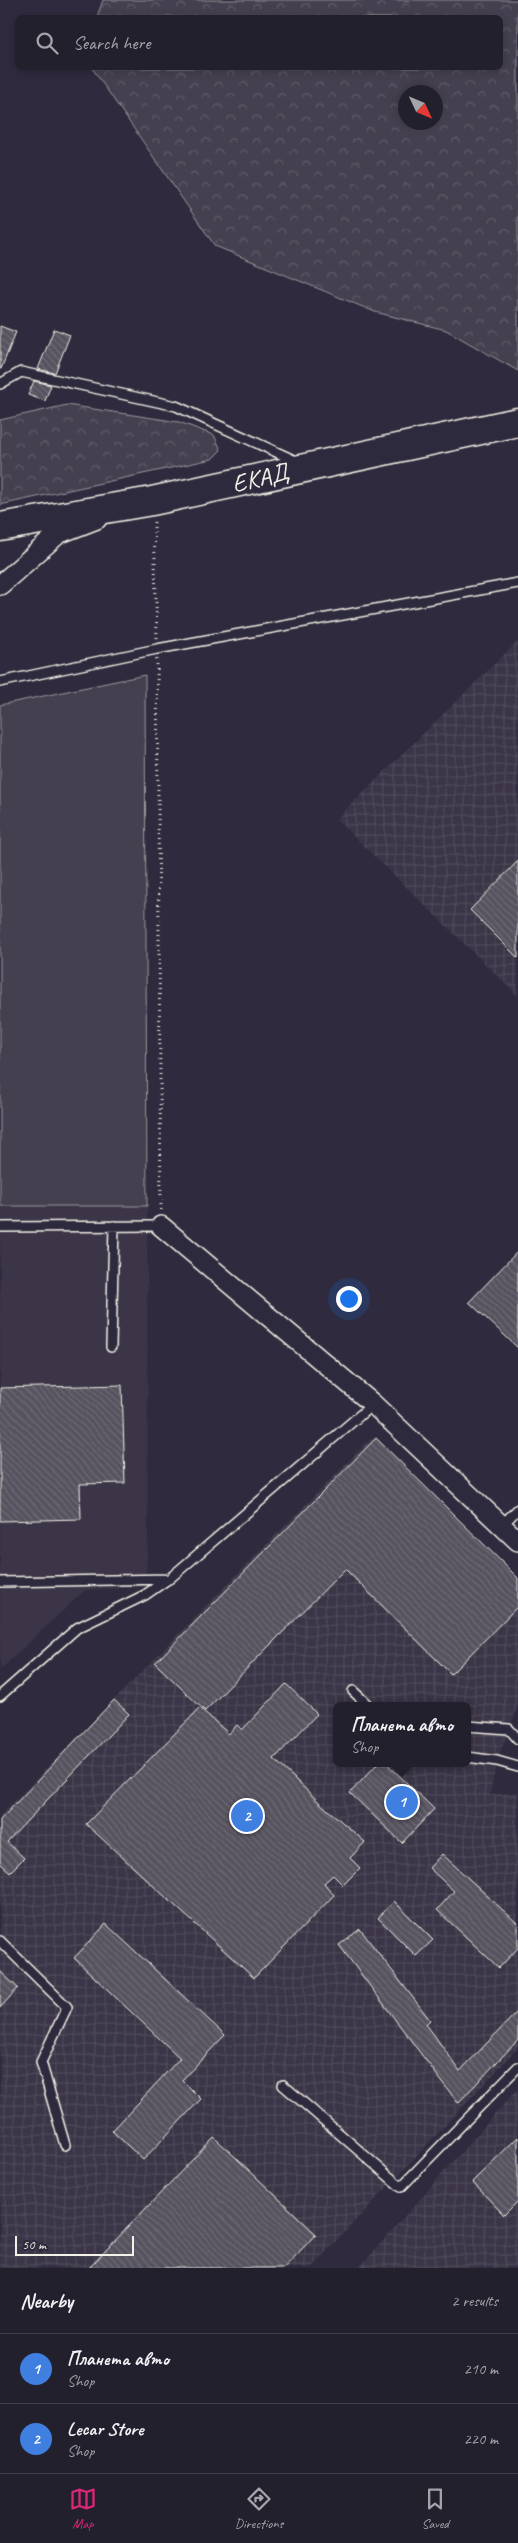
<!DOCTYPE html>
<meta charset="utf-8">
<style>
:root{--surface:#23202e;--page:#2b2836;--text:#f1f3f6;--muted:#a3a3aa;--line:#403e4a;--accent:#db2777}
body{margin:0;font-family:Caveat,sans-serif;background:var(--page);color:var(--text)}
.compass{position:absolute;left:398px;top:85px;width:45px;height:45px;border-radius:50%;background:var(--surface);box-shadow:0 2px 8px #0003;rotate:134deg}
.scale{position:absolute;left:15px;bottom:12px;width:119px;box-sizing:border-box;padding-left:5px;border:2px solid #f4f1e8;border-top:0;font-size:14px;line-height:18px;white-space:nowrap;color:#f4f1e8;-webkit-text-stroke:4px #2f2a3d;paint-order:stroke}
.you{position:absolute;left:348px;top:1298px;width:18px;height:18px;margin:-12px;border:4px solid #fff;border-radius:50%;background:#1a73e8;box-shadow:0 0 0 8px #1a73e833}
.badge{display:grid;place-items:center;width:32px;height:32px;border-radius:50%;background:var(--accent);color:#fff;font-size:16px;font-weight:700}
.pin{position:absolute;translate:-50% -50%;border:2px solid #fff;box-shadow:0 1px 5px #0006}
.popup{position:absolute;left:333px;top:1702px;width:138px;height:65px;box-sizing:border-box;display:grid;place-content:center;border-radius:8px;background:var(--surface);filter:drop-shadow(0 1px 4px #0005);font-size:16px;white-space:nowrap;color:var(--muted)}
.popup b{font-size:19px;color:var(--text)}
.popup::after{content:'';position:absolute;left:50%;top:100%;margin-left:-10px;border:10px solid transparent;border-top-color:var(--surface)}
.list{margin:0;padding:0;list-style:none}
h2{display:flex;justify-content:space-between;align-items:center;height:65px;margin:0;padding:0 20px;font-size:21px}
h2 small{font-size:16px;font-weight:400;color:var(--muted)}
.list li{display:grid;grid-template-columns:32px 1fr auto;gap:15px;align-items:center;box-sizing:border-box;height:70px;padding:0 20px;border-top:1px solid var(--line)}
.list b{display:block;font-size:19px;white-space:nowrap}
.list p{margin:0;font-size:16px;white-space:nowrap;color:var(--muted)}
.list em{font-size:16px;font-style:normal;color:var(--muted)}
.icon{flex:none;width:28px;height:28px;fill:none;stroke:currentColor;stroke-width:2;stroke-linecap:round;stroke-linejoin:round}
.map{position:relative;flex:none;width:518px;height:2268px;overflow:hidden}
.search{position:absolute;background:var(--surface);box-shadow:0 2px 8px #0003;left:15px;right:15px;top:15px;height:55px;display:flex;align-items:center;gap:12px;box-sizing:border-box;padding:0 18px;border-radius:8px;color:var(--muted);font-size:19px}
.sheet{height:205px;background:var(--surface)}
nav{display:flex;justify-content:space-around;align-items:center;box-sizing:border-box;height:70px;border-top:1px solid var(--line);background:var(--surface);font-size:14px;color:var(--muted)}
nav a{display:grid;justify-items:center;gap:2px}
nav .on{color:var(--accent)}
.map>svg:first-child{display:block}
.built{fill:#3b3647}
.industrial{fill:url(#industrial-grid);fill-rule:evenodd}
.green{fill:#454050;stroke:#9c989c}
.forest{fill:url(#forest-crowns);stroke:#9c989c;fill-rule:evenodd}
.building{fill:url(#building-back-hatch);stroke:#f4f1e8}
.lines{fill:none;stroke-linecap:round;stroke-linejoin:round}
.lane-casing{stroke:#f4f1e8;stroke-width:12}
.street-casing{stroke:#f4f1e8;stroke-width:22}
.highway-casing{stroke:#f4f1e8;stroke-width:31}
.path{stroke:#f4f1e8;stroke-width:3;stroke-dasharray:1 4;stroke-linecap:butt}
.lane{stroke:#2f2a3d;stroke-width:9}
.street{stroke:#2f2a3d;stroke-width:19}
.highway{stroke:#2f2a3d;stroke-width:28}
.labels{text-anchor:middle;stroke-width:4.5;stroke-linejoin:round;paint-order:stroke}
.street-label{font-size:25px;fill:#f4f1e8;stroke:#2f2a3d}
</style>
<div class="map">
<svg width="518" height="2268" viewBox="0 0 518 2268">
<defs>
<pattern id="industrial-grid" width="8" height="8" patternUnits="userSpaceOnUse" patternTransform="scale(1.25)"><rect width="8" height="8" fill="#3b3647"/><path d="M0 4h8M4 0v8" fill="none" stroke="#4e4a59"/></pattern>
<pattern id="forest-crowns" width="20" height="18" patternUnits="userSpaceOnUse" patternTransform="scale(1.25)"><rect width="20" height="18" fill="#454050"/><path d="M2 6a3 3 0 1 1 6 0M12 15a3 3 0 1 1 6 0" fill="none" stroke="#605c69"/></pattern>
<pattern id="building-back-hatch" width="6" height="6" patternUnits="userSpaceOnUse" patternTransform="scale(1.25)"><rect width="6" height="6" fill="#56525f"/><path d="M-1 5l2 2M0 0l6 6M5-1l2 2" fill="none" stroke="#6f6b76"/></pattern>
</defs>
<rect width="100%" height="100%" fill="#2f2a3d"/>
<filter id="ink" filterUnits="userSpaceOnUse"><feTurbulence type="fractalNoise" baseFrequency=".02" numOctaves="2"/><feDisplacementMap in="SourceGraphic" scale="10" xChannelSelector="R" yChannelSelector="G"/><feConvolveMatrix kernelMatrix="1 2 1 2 8 2 1 2 1" color-interpolation-filters="sRGB"/></filter>
<g filter="url(#ink)">
<path class="built" d="M0,1206H147L148,1545L145,1587L85,1590L0,1670Z"/>
<path class="industrial" d="M518,641V996L336,819Z
M372,1437L518,1579V1706L497,1761L490,1795L518,1792V2048L311,2268H0V1816ZM337,1706H467V1763H337Z
M518,2088V2268H359Z"/>
<path class="green" d="M145,675L147,1206H0V705Z"/>
<path class="forest" d="M103,0H518V371L446,330L375,312L215,246L92,68H500V18L97,17ZM406,92H436V122H406Z
M67,405L179,422L214,435L221,450L212,459L0,505V420Z"/>
<path class="building" d="M0,326L16,332L1,369H0Z
M54,329L70,335L55,373L38,369Z
M34,381L51,385L45,401L28,395Z
M518,861V958L470,910Z
M518,1251V1348L469,1302Z
M122,1385L125,1483L80,1484L81,1519L0,1521V1388Z
M376,1438L518,1578V1606L451,1674L345,1569L205,1711L155,1663Z
M286,1684L317,1714L274,1759L320,1803L365,1842L350,1858L360,1868L343,1885L333,1875L324,1883L334,1895L254,1978L86,1824L200,1708L229,1734L237,1725L242,1730Z
M114,1700L129,1714L7,1842L24,1858L10,1872L0,1863V1820Z
M378,1763H386L434,1809L402,1843L350,1793Z
M442,1854L518,1924V1948L499,1968L437,1910L454,1891L429,1868Z
M394,1901L433,1940L416,1956L378,1918Z
M106,1924L225,2035L182,2080L201,2099L143,2160L112,2131L180,2058L74,1958Z
M360,1929L430,2020L426,2024L460,2071L518,2011V2040L458,2103L339,1945Z
M0,1971L18,1988L0,2008Z
M214,2137L316,2234L284,2268H89Z
M518,2137V2201L504,2215L472,2182Z"/>
<g class="lines">
<defs>
<path id="lane" d="M0,384L21,372L176,406L298,462
M0,682L157,649L518,583
M0,1227L161,1226
M111,1347L114,1226
M501,1526L518,1509
M0,1582L169,1579L373,1404
M353,1691L369,1706
M0,1696L77,1628L145,1595L168,1579
M467,1726L509,1729L518,1739
M467,1757L497,1761L518,1767
M0,1941L67,2007L41,2062L65,2145
M283,2085L401,2187L518,2067"/>
<path id="street" d="M0,585L58,534L97,519
M161,1226L373,1404L518,1541"/>
<path id="highway" d="M0,527L152,501L518,422"/>
</defs>
<use href="#lane" class="lane-casing"/>
<use href="#street" class="street-casing"/>
<use href="#highway" class="highway-casing"/>
<path class="path" d="M154,522L157,638
M157,659L161,1210"/>
<use href="#lane" class="lane"/>
<use href="#street" class="street"/>
<use href="#highway" class="highway"/>
</g>
</g>
<g class="labels">
<g class="street-label">
<text transform="translate(260 477) rotate(-13)" y="9">ЕКАД</text>
</g>
</g>
</svg>
<svg class="compass" viewBox="-18 -18 36 36"><path d="M0-13l5 13h-10z" fill="#e53935"/><path d="M0 13l5-13h-10z" fill="#a3a3aa"/></svg>
<div class="scale">50 m</div>
<div class="you"></div>
<div class="pin badge" style="left:402px;top:1802px;background:#3f7fe0">1</div>
<div class="popup"><b>Планета авто</b>Shop</div>
<div class="pin badge" style="left:247px;top:1816px;background:#3f7fe0">2</div>
<div class="search"><svg class="icon" aria-label="search" viewBox="0 0 24 24"><circle cx="10" cy="10" r="6"/><path d="M15 15l6 6"/></svg>Search here</div>
</div>
<section class="sheet">
<h2>Nearby<small>2 results</small></h2>
<ul class="list">
<li><span class="badge" style="background:#3f7fe0">1</span><div><b>Планета авто</b><p>Shop</p></div><em>210 m</em></li>
<li><span class="badge" style="background:#3f7fe0">2</span><div><b>Lecar Store</b><p>Shop</p></div><em>220 m</em></li>
</ul>
</section>
<nav>
<a class="on"><svg class="icon" aria-label="map" viewBox="0 0 24 24"><path d="M3 6l6-2 6 2 6-2v14l-6 2-6-2-6 2zM9 4v14M15 6v14"/></svg>Map</a>
<a><svg class="icon" aria-label="directions" viewBox="0 0 24 24"><path d="M12 3l9 9-9 9-9-9zM9 14v-3h6M13 9l2 2-2 2"/></svg>Directions</a>
<a><svg class="icon" aria-label="saved" viewBox="0 0 24 24"><path d="M7 4h10v16l-5-4-5 4z"/></svg>Saved</a>
</nav>
